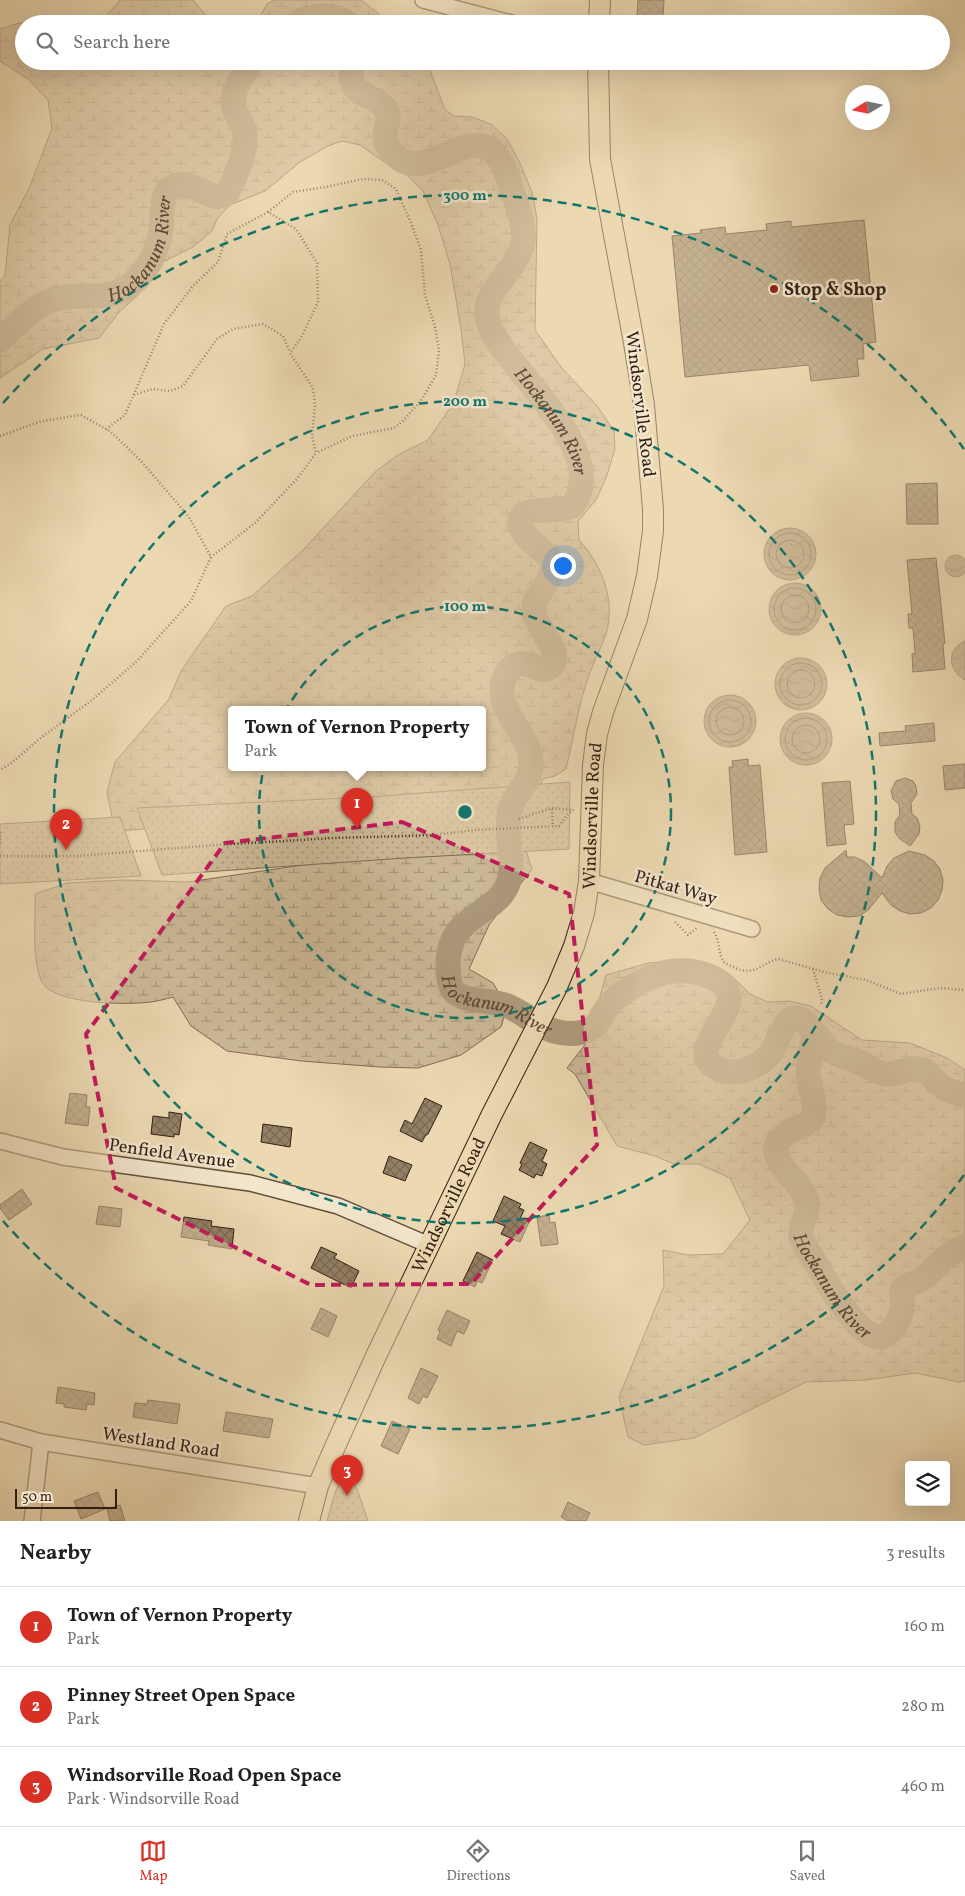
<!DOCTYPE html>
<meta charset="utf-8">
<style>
:root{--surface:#fff;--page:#f2f2f2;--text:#202124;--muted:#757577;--line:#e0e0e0;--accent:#d93025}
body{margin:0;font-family:Vollkorn,serif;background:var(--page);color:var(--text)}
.controls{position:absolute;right:15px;bottom:15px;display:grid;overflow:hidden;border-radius:5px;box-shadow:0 5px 20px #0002}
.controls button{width:45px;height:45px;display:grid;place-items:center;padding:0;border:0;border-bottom:1px solid var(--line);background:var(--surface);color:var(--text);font:25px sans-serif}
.compass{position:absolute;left:845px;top:85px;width:45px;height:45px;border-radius:50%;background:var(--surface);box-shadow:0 5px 20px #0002;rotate:260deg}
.scale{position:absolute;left:15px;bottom:12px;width:102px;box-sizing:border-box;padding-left:5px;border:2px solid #321f14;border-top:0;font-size:14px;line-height:18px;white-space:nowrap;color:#321f14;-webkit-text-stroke:4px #f3e6cd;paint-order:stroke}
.you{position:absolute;left:562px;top:565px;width:18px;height:18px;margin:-12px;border:4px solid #fff;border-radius:50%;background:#1a73e8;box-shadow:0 0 0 8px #1a73e833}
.badge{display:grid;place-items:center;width:32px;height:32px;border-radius:50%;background:var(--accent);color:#fff;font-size:16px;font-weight:700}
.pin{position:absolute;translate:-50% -41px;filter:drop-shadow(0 1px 2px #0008)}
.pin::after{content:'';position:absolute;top:26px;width:18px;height:15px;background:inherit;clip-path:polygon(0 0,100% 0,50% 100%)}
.popup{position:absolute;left:228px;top:706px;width:258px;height:65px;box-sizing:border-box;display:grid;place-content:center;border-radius:5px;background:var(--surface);filter:drop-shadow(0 1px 4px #0005);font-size:16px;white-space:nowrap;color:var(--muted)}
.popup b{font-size:19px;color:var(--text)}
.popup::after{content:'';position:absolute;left:50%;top:100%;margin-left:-10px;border:10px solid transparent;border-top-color:var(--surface)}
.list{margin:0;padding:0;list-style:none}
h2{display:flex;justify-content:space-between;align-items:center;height:65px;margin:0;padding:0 20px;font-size:21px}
h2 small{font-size:16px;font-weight:400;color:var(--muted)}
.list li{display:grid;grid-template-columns:32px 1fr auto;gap:15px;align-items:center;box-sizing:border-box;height:80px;padding:0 20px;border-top:1px solid var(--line)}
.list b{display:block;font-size:19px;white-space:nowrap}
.list p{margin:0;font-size:16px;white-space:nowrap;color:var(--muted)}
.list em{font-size:16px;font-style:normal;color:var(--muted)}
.icon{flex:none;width:28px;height:28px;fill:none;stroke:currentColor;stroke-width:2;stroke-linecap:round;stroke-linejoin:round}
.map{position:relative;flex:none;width:965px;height:1521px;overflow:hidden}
.search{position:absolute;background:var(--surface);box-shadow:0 5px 20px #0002;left:15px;right:15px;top:15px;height:55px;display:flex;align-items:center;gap:12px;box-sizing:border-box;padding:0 18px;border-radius:28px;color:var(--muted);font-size:19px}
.sheet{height:305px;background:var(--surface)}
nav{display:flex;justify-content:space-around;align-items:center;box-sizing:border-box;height:70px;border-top:1px solid var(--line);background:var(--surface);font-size:14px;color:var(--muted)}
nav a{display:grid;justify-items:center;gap:2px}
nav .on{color:var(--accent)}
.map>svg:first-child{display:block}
.wetland{fill:url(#wetland-marsh);stroke:#7f6c56;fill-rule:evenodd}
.park{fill:url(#park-dots);stroke:#7f6c56}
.water{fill:url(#water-waves);stroke:#7c6952}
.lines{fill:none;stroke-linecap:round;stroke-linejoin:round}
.shore{stroke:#705c48;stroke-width:1}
.river{stroke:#ad9a7c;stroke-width:25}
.building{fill:url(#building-cross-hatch);stroke:#321f14}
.minor-casing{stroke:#604e3c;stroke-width:18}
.major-casing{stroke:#321f14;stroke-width:22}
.path{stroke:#321f14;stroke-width:2.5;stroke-dasharray:1 2.5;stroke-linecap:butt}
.minor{stroke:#f3e6cd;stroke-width:15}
.major{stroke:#ecd9b2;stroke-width:20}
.marked{fill:none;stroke:#c2185b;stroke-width:4;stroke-dasharray:10 6;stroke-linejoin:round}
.ring{fill:none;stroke:#0f766e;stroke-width:2.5;stroke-dasharray:9 6}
.poi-dot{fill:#8f2418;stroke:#f3e6cd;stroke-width:2}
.labels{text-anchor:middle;stroke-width:5;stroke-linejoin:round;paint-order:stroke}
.poi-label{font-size:18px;font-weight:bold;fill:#321f14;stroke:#f3e6cd;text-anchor:start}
.street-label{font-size:18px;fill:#321f14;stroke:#f3e6cd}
.water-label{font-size:19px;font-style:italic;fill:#5d4a38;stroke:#f3e6cd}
.centre{fill:#0f766e;stroke:#f3e6cd;stroke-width:2.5}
.ring-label{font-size:15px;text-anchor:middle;font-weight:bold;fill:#0f766e;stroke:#f3e6cd;stroke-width:5;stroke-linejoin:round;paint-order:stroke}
</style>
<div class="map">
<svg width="965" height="1521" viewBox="0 0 965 1521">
<defs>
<pattern id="wetland-marsh" width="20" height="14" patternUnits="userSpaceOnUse" patternTransform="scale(1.25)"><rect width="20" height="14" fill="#ccb997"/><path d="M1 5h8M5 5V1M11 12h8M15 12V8" fill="none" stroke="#a6967a"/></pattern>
<pattern id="park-dots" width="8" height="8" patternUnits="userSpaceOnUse" patternTransform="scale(1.25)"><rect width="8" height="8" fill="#ccb997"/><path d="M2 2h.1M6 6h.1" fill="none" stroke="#a6967a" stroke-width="1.8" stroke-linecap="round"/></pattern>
<pattern id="water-waves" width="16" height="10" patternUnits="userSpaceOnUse" patternTransform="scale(1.25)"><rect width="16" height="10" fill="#ad9a7c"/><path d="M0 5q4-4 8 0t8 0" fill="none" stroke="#8d7d64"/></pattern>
<pattern id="building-cross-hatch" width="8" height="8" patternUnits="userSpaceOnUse" patternTransform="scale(1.25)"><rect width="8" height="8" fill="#938066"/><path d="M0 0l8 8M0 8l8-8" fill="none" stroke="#796853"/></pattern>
</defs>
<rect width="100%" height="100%" fill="#ecd9b2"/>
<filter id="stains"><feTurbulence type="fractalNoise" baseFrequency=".004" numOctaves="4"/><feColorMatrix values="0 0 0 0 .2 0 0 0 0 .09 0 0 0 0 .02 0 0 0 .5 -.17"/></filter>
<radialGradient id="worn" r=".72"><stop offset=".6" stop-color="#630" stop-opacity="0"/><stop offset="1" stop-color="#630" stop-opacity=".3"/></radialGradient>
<path class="wetland" d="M120,0H193L213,24H100Z
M274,0H361L379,14L381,24H256L267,4Z
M53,22L59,24H24V61H406L430,70L445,110L454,116L473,117L492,125L507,139L519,161L532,192L537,219L535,330L561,367L598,407L614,431L615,449L606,478L596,500L578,521L579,540C602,565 616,600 606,634C600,651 591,667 586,684C577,712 573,741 566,769L555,776L543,779L538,791L122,831L113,822L107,792L115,762L169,699L181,671L226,606L252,596L303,550L375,472L396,456L428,440L454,402L465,364L461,329L450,264L438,225L423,191L405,173L386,163L360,145L342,141L328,146L300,162L265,191L230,205L217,219L212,231L193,247L163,262L137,296L120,311L99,338L43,349L0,378V281L5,276L10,225L30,186L52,128L48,100L28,79L0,61V29L19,23ZM232,710H482V768H232Z
M526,851L532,869L489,925L469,969L493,983L507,1007L501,1027L461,1055L418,1068L380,1067L301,1061L227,1051L191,1026L173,997C166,999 158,1001 151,1002C128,1005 54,1005 42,982C31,959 36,920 35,894L67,883L124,880L188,882L323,862Z
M678,960L706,967L734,978L750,994L768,1002L789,1001L811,1006L862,1040L910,1043L947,1058L965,1070V1381L959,1382L915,1373L866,1380L806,1382L694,1438L644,1445L628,1437L619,1397L664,1286L663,1250L688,1255L723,1254L750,1220L730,1178L699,1164H674L655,1156L617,1146L575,1074L567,1068L587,1042L606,975L649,963Z"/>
<path class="park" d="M570,782L569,849L405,858L162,875L137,808L369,797Z
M120,817L141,876L0,884V824Z
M346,1468L357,1489L368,1521H327L335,1493Z"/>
<path class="water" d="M764 554a26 26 0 1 1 52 0a26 26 0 1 1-52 0Z
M945 566a11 11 0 1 1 22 0a11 11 0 1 1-22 0Z
M769 609a26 26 0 1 1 52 0a26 26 0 1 1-52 0Z
M965,641V680C948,671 946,649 965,641Z
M775 684a26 26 0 1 1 52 0a26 26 0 1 1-52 0Z
M704 721a26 26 0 1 1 52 0a26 26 0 1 1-52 0Z
M780 739a26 26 0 1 1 52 0a26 26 0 1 1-52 0Z"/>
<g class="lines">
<path class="shore" d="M769 554a21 21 0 1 1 42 0a21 21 0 1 1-42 0Z
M776 554a14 14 0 1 1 28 0a14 14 0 1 1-28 0Z
M774 609a21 21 0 1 1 42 0a21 21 0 1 1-42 0Z
M781 609a14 14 0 1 1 28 0a14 14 0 1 1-28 0Z
M780 684a21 21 0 1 1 42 0a21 21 0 1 1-42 0Z
M787 684a14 14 0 1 1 28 0a14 14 0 1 1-28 0Z
M709 721a21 21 0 1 1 42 0a21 21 0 1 1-42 0Z
M716 721a14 14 0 1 1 28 0a14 14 0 1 1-28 0Z
M785 739a21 21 0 1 1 42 0a21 21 0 1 1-42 0Z
M792 739a14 14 0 1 1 28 0a14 14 0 1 1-28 0Z"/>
<g class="river">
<path d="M295,24C311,15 335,11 349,24"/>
<path id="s1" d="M352,61C345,104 374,88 387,112C391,119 385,126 385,134C384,149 400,163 414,164C438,164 473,133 492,151C503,160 508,178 512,191C517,206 526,227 523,243C517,273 475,293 490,327C508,371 614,454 572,506C560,513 527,506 521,518C513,535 549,550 552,564C555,583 530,595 534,614C537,629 571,659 545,670C536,669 528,662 519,664C513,665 509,669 506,674C488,709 535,734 531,767C530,782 516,792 511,806C505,825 511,847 511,867C510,920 446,904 448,969C449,978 449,989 457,994C468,1002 495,1000 510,1007C525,1014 538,1026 554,1031C567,1035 586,1035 596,1025C602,1018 602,1011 612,1002C628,987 653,973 675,971C688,970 702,972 713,978C762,1000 680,1046 715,1067C723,1072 733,1073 742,1071C753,1068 763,1062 770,1054C777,1045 783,1019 794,1018C807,1016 820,1043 829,1050C837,1056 847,1057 855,1060C866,1065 879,1076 891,1074C902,1073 913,1066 923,1070C930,1073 934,1080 940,1085C947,1091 957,1093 965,1096"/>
<path id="s2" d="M0,340C16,325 36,303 59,298C81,293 105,301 126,288C140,279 150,265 156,249C158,244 160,237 161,231C163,217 158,188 178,185C192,183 205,195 218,197L227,193C235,179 247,151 245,134C244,126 239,120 236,113C227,93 243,75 254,61"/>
<path id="s3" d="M812,1030C816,1039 807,1060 808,1075C809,1086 819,1111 811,1120C801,1130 779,1131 776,1148C773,1164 802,1184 807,1200C811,1210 799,1223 801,1237C804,1246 809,1252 814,1260C823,1275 863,1352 887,1334C895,1328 902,1315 903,1305C903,1300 900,1294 902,1290C907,1284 917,1283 922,1279C938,1268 946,1252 965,1247"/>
</g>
</g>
<path class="building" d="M638,0H664L663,17L637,16Z
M864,220L876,342L863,344L864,359H857L859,376L811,381L809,365L685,377L672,236L701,233L700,230L725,227L726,234L767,230L766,224L791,221V227Z
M937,483L938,524H907L906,484Z
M936,558L945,643L943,644L945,669L913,672L912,654L915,653L913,628H909L908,614H912L907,560Z
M934,723L935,741L880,746L879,733L906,731L905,726Z
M748,759V766L760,765L767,852L735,855L729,767H733L732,761Z
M965,764V788L945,790L943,766Z
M905,778L913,781L916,786L917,794L911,803L912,814L917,818L920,826L919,834L910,846L899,838L895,832V822L900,815L899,804L893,799L891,791L896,781Z
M850,781L854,824L844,825L846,844L827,846L822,783Z
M846,850L847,857H855L865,862L882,878L887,866L894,858L909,851L925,855L934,861L940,869L943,880L942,890L938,900L931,908L921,913L910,914L900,911L891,905L882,893L868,910L859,916L848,917L837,915L828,909L821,900L819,889L820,878L825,868Z
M70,1093L87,1095L86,1107H90L88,1126L65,1123Z
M425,1098L442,1106L428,1134L425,1136L422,1142L400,1131L405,1120L412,1124Z
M169,1112L182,1114L179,1135L174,1134V1137L151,1134L153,1116L169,1118Z
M263,1124L292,1128L290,1147L261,1142Z
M530,1142L547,1150L542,1161L547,1164L542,1176L536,1174L534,1178L519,1170L522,1164L520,1163Z
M389,1156L412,1165L405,1181L383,1173Z
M22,1189L32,1204L9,1220L0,1208V1205Z
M504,1196L521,1204L519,1208L524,1210L520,1219L531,1218L520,1242L501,1234L505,1226L493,1221Z
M99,1206L122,1209L120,1227L96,1224Z
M549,1215L550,1223L555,1222L558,1244L541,1246L537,1217Z
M184,1217L212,1221L211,1226L234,1229L232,1249L208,1245L209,1241L181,1237Z
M321,1247L337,1254L334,1258L359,1271L351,1288L311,1268Z
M477,1252L493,1260L482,1283L477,1281L475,1287L463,1281Z
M321,1308L337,1316L328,1337L311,1329Z
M447,1310L470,1321L464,1334L457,1331L451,1346L437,1339L440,1332L438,1330Z
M421,1368L438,1376L427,1398L423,1396L419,1404L408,1398Z
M58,1387L95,1393L94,1405L87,1404L86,1410L64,1407V1404L56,1403Z
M148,1400L180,1404L177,1424L133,1417L135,1403L147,1404Z
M226,1412L273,1419L269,1438L223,1431Z
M392,1421L410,1429L398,1454L381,1446Z
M98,1492L105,1509L81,1519L74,1501Z
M568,1502L590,1513L586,1521H568L561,1517Z
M120,1505L125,1521H110L107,1509Z"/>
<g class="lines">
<defs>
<path id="minor" d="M423,0L515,24
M589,881L752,929
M0,1141L63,1157L250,1183L338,1206L429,1245
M0,1430L41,1442L318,1486
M32,1521L41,1442"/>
<g id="major">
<path d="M599,24L600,0"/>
<path id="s4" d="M309,1521L318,1486L334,1449L376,1356L492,1114L557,987L574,946L584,913L589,881L593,765L597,734L603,712L637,619L647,576L653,531V509L644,405L634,343L600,159L598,61"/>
</g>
</defs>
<use href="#minor" class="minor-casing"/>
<use href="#major" class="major-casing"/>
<path class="path" d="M268,212L293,192L326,187L363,179L382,180L396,189L411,223L421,250L425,295L435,327L439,350L436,375L422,399L403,421L394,428L352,436L316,453
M134,395L152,389L170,391L183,386L217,339L233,329L263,324L283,336L290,352
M106,429L125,415L164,324L193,286L218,262L227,234L268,212L296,229L317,263L318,302L301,338L290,353L313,388L315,405L312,436L316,453L297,479L255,523L211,557
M0,436L42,421L81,415L111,432L141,461L189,517L211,557L191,601L137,661L92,700L42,737L10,764L0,770
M552,809L553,827
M519,819L552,808L572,810
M0,832V845
M0,856H78L216,845L334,838L434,835L475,830L556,826H559L567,815L574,809
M675,922L688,935L697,928
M714,932C720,941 718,954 724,962C727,965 732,966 735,968C757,977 761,962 779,959L824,972L866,980L901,994L940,988L965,990
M813,969L822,999L821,1006"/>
<use href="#minor" class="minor"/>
<use href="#major" class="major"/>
</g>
<path d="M0 0H965V1521H0ZM402,822L569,894L597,1145L471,1284L311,1285L116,1188L86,1034L225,843Z" fill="#ecd9b2" fill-opacity=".55" fill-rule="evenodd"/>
<path class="marked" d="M402,822L569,894L597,1145L471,1284L311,1285L116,1188L86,1034L225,843Z"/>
<g class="ring">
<circle cx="465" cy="812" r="206"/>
<circle cx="465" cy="812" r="411"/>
<path d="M964 1175A617 617 0 0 1 3 1221M3 403A617 617 0 0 1 964 449"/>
</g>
<circle class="poi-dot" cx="774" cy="289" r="5"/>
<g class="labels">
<g class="poi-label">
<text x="784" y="295">Stop &amp; Shop</text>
</g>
<g class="street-label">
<text transform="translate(641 404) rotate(83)" y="6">Windsorville Road</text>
<text dy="6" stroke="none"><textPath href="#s4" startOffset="766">Windsorville Road</textPath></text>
<text transform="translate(676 887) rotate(16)" y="6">Pitkat Way</text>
<text transform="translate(172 1153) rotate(8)" y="6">Penfield Avenue</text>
<text dy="6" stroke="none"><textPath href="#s4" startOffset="346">Windsorville Road</textPath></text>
<text transform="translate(161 1442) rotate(9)" y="6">Westland Road</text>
</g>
<g class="water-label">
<text dy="7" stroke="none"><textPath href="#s2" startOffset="184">Hockanum River</textPath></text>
<text dy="7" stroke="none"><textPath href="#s1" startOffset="526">Hockanum River</textPath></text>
<text dy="7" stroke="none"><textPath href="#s1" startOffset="1298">Hockanum River</textPath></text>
<text dy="7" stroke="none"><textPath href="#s3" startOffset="296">Hockanum River</textPath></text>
</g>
</g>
<circle cx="465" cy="812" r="8" class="centre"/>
<g class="ring-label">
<text x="465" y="200">300 m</text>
<text x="465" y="406">200 m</text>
<text x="465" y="611">100 m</text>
</g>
<rect width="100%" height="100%" filter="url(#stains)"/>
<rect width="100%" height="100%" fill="url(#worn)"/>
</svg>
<div class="controls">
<button><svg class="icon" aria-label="layers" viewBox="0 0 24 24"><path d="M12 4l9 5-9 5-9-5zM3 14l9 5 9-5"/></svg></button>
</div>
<svg class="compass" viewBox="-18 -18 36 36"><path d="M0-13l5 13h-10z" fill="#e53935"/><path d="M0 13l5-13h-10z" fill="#757577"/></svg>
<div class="scale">50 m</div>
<div class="you"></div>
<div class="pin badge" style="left:357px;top:829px">1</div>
<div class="popup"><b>Town of Vernon Property</b>Park</div>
<div class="pin badge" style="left:66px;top:850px">2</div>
<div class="pin badge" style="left:347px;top:1496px">3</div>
<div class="search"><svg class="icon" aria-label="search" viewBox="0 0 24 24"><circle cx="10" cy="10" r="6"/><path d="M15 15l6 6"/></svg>Search here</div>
</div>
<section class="sheet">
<h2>Nearby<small>3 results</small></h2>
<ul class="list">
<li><span class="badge">1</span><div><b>Town of Vernon Property</b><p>Park</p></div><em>160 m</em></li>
<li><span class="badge">2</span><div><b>Pinney Street Open Space</b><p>Park</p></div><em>280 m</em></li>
<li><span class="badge">3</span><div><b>Windsorville Road Open Space</b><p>Park · Windsorville Road</p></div><em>460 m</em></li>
</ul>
</section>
<nav>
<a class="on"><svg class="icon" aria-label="map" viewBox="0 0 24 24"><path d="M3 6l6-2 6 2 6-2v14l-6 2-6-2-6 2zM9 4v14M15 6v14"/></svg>Map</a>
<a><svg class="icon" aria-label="directions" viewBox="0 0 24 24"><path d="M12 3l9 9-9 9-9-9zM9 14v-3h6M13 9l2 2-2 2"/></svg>Directions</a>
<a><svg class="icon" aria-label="saved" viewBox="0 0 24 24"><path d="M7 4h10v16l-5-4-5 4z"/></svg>Saved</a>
</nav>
